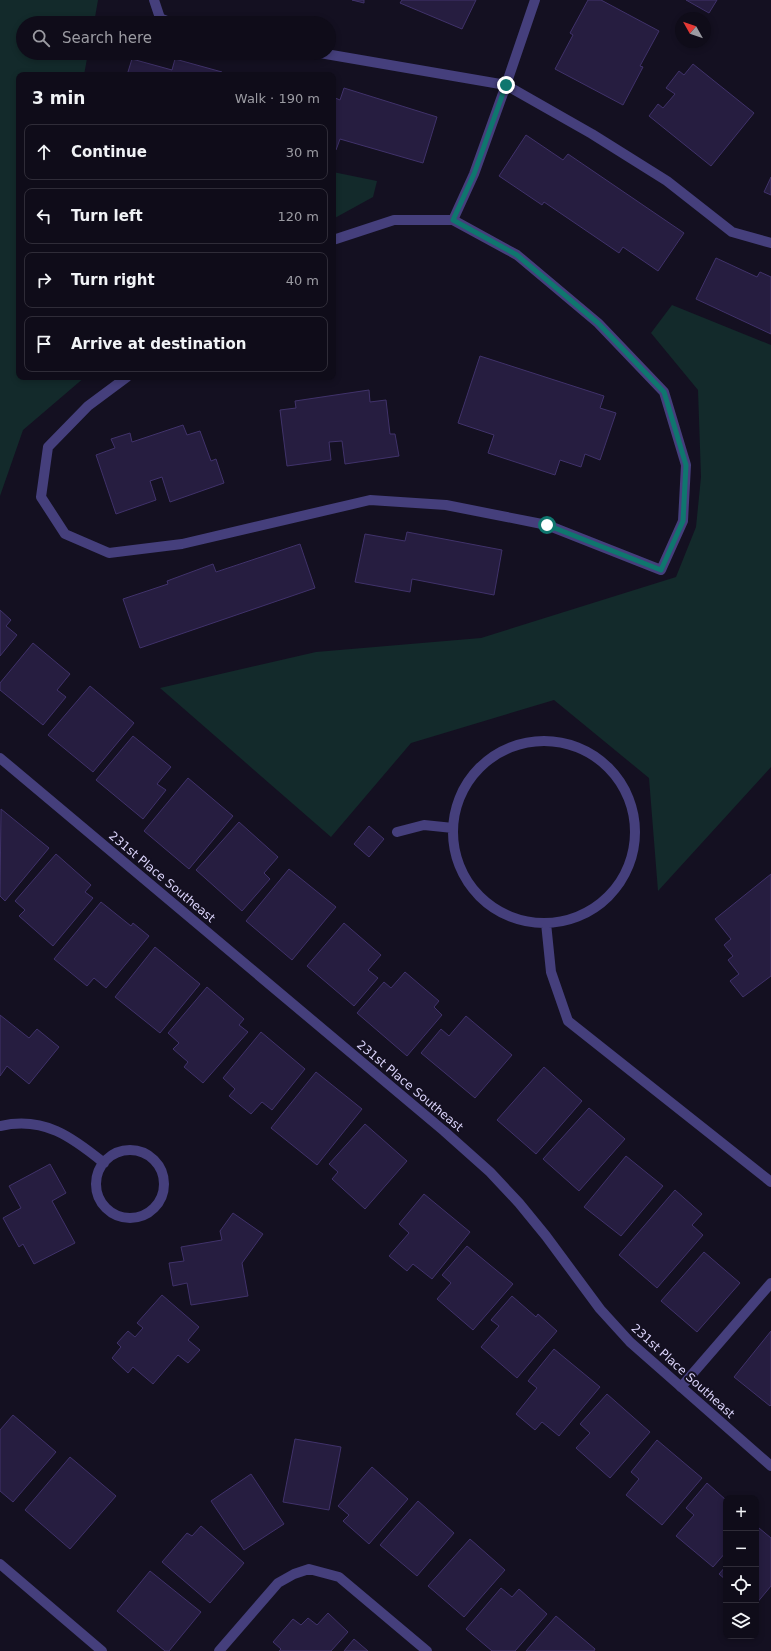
<!DOCTYPE html>
<meta charset="utf-8">
<style>
:root{--surface:#0f0c19;--page:#181522;--text:#f1f3f6;--muted:#9b9ba2;--line:#2f2c38}
body{margin:0;font-family:"DejaVu Sans",sans-serif;background:var(--page);color:var(--text)}
.controls{position:absolute;right:12px;bottom:12px;display:grid;overflow:hidden;border-radius:8px;box-shadow:0 2px 6px #0003}
.controls button{width:36px;height:36px;display:grid;place-items:center;padding:0;border:0;border-bottom:1px solid var(--line);background:var(--surface);color:var(--text);font:20px sans-serif}
.compass{position:absolute;left:675px;top:12px;width:36px;height:36px;border-radius:50%;background:var(--surface);box-shadow:0 2px 6px #0003;rotate:310deg}
.stop{position:absolute;width:12px;height:12px;margin:-9px;border:3px solid #0f766e;border-radius:50%;background:#fff}
.stop.end{background:#0f766e;border-color:#fff;box-shadow:0 1px 4px #0008}
.list{margin:0;padding:0;list-style:none}
h2{display:flex;justify-content:space-between;align-items:center;height:52px;margin:0;padding:0 16px;font-size:17px}
h2 small{font-size:13px;font-weight:400;color:var(--muted)}
.list li{display:grid;grid-template-columns:26px 1fr auto;gap:12px;align-items:center;box-sizing:border-box;height:56px;margin:0 8px 8px;padding:0 8px;border:1px solid var(--line);border-radius:8px}
.list b{display:block;font-size:15px;white-space:nowrap}
.list em{font-size:13px;font-style:normal;color:var(--muted)}
.icon{flex:none;width:22px;height:22px;fill:none;stroke:currentColor;stroke-width:2;stroke-linecap:round;stroke-linejoin:round}
.map{position:relative;flex:none;width:771px;height:1651px;overflow:hidden}
.search{position:absolute;background:var(--surface);box-shadow:0 2px 6px #0003;left:16px;top:16px;width:320px;height:44px;display:flex;align-items:center;gap:10px;box-sizing:border-box;padding:0 14px;border-radius:22px;color:var(--muted);font-size:15px}
.panel{position:absolute;background:var(--surface);box-shadow:0 2px 6px #0003;left:16px;top:72px;width:320px;height:308px;border-radius:8px}
.map>svg:first-child{display:block}
.green{fill:#132a2b}
.building{fill:#261d40;stroke:#40326a}
.lines{fill:none;stroke-linecap:round;stroke-linejoin:round}
.service{stroke:#453f7c;stroke-width:10}
.minor{stroke:#453f7c;stroke-width:10}
.route{stroke:#0f766e;stroke-width:5}
.labels{text-anchor:middle;stroke-width:4;stroke-linejoin:round;paint-order:stroke}
.street-label{font-size:12px;fill:#dbd4fb;stroke:#141021}
</style>
<div class="map">
<svg width="771" height="1651" viewBox="0 0 771 1651">
<rect width="100%" height="100%" fill="#141021"/>
<path class="green" d="M0,0H98L94,23H23V53H88L84,75H19V377H85L23,430L0,496Z
M333,172L377,181L373,197L333,219Z
M672,305L771,345V767L658,891L649,778L554,700L411,743L331,837L160,688L316,652L481,638L676,577L696,527L701,477L698,390L651,333Z"/>
<path class="building" d="M352,0H364V3Z
M402,0H476L462,29L400,3Z
M588,0H601L659,31L640,66L643,67L623,105L555,69L573,35L570,33Z
M686,0H717L709,13Z
M132,59L172,70L175,59L222,72V74L225,75H127Z
M693,64L754,113L711,166L649,116L658,104L663,108L675,94L666,88L679,71L684,75Z
M344,88L437,117L423,163L340,139L336,150L333,149V97L340,100Z
M526,135L563,160L568,154L684,233L658,271L623,247L619,253L544,202L542,205L499,176Z
M771,177V195L764,192Z
M716,258L757,277L760,272L771,277V334L696,299Z
M480,356L604,396L600,408L616,413L600,460L585,454L581,467L560,460L555,475L488,453L494,435L458,423Z
M369,390L370,402L386,400L390,434H395L399,456L345,464L342,441L329,442L331,460L287,466L280,410L296,408L295,401Z
M183,425L187,435L200,431L211,461L216,459L224,483L170,502L162,477L150,481L156,500L116,514L96,455L115,448L111,439L130,433L132,442Z
M407,532L502,550L494,595L412,579L410,592L355,582L365,534L405,541Z
M300,544L315,588L140,648L123,599L168,584L167,581L213,564L216,572Z
M0,610L11,620L6,626L17,635L0,656Z
M33,643L70,674L57,690L66,697L43,725L0,690V683Z
M90,686L134,723L93,772L48,735Z
M133,736L171,767L157,784L166,790L143,819L96,780Z
M188,778L233,816L189,869L144,831Z
M1,809L49,848L5,901L0,896Z
M239,822L278,857L264,873L270,879L242,911L196,870Z
M369,826L384,839L369,857L354,844Z
M56,854L91,885L85,892L93,898L53,946L19,916L25,910L15,901Z
M289,869L336,907L292,960L246,921Z
M771,874V976L743,997L730,981L739,974L728,960L733,956L724,945L731,939L715,919Z
M101,902L131,926L133,923L149,936L106,988L94,978L87,986L54,959Z
M344,923L381,955L368,970L378,978L354,1006L307,966Z
M155,947L200,984L160,1033L115,997Z
M405,972L439,1001L434,1007L442,1015L407,1056L357,1013L384,982L391,988Z
M207,987L244,1019L239,1025L248,1032L203,1083L184,1067L188,1062L173,1049L179,1043L168,1033Z
M0,1015L29,1038L37,1029L59,1047L29,1084L7,1066L0,1076Z
M466,1016L512,1055L475,1098L421,1053L441,1029L449,1036Z
M261,1032L305,1069L272,1110L262,1102L251,1114L229,1096L235,1089L223,1078Z
M544,1067L582,1101L536,1154L497,1120Z
M316,1072L362,1109L317,1165L271,1128Z
M589,1108L625,1139L579,1191L543,1159Z
M365,1124L407,1161L365,1209L332,1179L338,1172L329,1164Z
M626,1156L663,1186L621,1236L584,1207Z
M50,1164L66,1193L52,1201L75,1243L34,1264L23,1244L19,1247L3,1218L21,1208L9,1186Z
M675,1190L702,1214L692,1225L703,1235L657,1288L619,1255Z
M424,1194L470,1232L432,1279L413,1264L407,1271L389,1256L409,1233L399,1224Z
M233,1213L263,1234L242,1263L248,1296L191,1305L187,1283L173,1286L169,1263L184,1261L181,1247L222,1240L220,1231Z
M467,1246L513,1284L473,1330L437,1299L451,1283L442,1275Z
M704,1252L740,1283L697,1332L661,1301Z
M162,1295L199,1327L188,1340L200,1350L188,1363L178,1355L153,1384L133,1367L128,1373L112,1358L121,1347L117,1343L128,1331L135,1337L143,1328L137,1323Z
M512,1296L536,1317L538,1314L557,1331L517,1378L481,1347L499,1326L491,1320Z
M771,1331V1405L770,1406L734,1377Z
M554,1349L600,1387L559,1436L542,1422L535,1430L516,1414L537,1388L528,1381Z
M607,1394L650,1432L610,1478L576,1448L590,1433L580,1424Z
M13,1415L56,1452L13,1502L0,1491V1430Z
M295,1439L341,1447L329,1510L283,1502Z
M657,1440L702,1478L662,1525L626,1495L639,1479L631,1472Z
M70,1457L116,1496L70,1549L25,1510Z
M372,1467L408,1499L369,1544L343,1521L349,1515L338,1506Z
M251,1474L284,1524L244,1550L211,1501Z
M707,1483L726,1500V1552L713,1567L676,1536L694,1515L686,1508Z
M418,1501L454,1533L417,1576L380,1545Z
M201,1526L244,1563L210,1603L162,1562L187,1533L192,1536Z
M759,1528L771,1538V1586L756,1604V1532Z
M470,1539L505,1570L464,1617L428,1586Z
M726,1566V1580L719,1574Z
M150,1571L201,1612L169,1651H165L117,1611Z
M501,1588L512,1597L519,1589L547,1614L515,1651H492L466,1629Z
M328,1613L348,1632L331,1651H279L281,1649L273,1642L293,1619L301,1625L308,1618L317,1625Z
M556,1616L595,1649L594,1651H526Z
M354,1639L368,1651H344Z"/>
<g class="lines">
<path class="service" d="M453 832a91 91 0 1 1 182 0a91 91 0 1 1-182 0Z
M397,832L424,825L453,828
M546,923L551,972L568,1021L771,1182
M681,1387L771,1283"/>
<path class="minor" d="M154,0L160,18L172,23
M320,53L506,85L535,0
M453,220L474,174L506,85L592,134L667,181L732,232L771,243
M127,377L88,406L48,447L41,497L65,534L109,553L182,544L370,500L446,505L547,525L661,570L683,521L686,465L664,392L598,323L517,255L453,220H394L333,240
M0,758L444,1131L490,1172L519,1203L546,1236L600,1309L630,1342L771,1466
M0,1126C44,1116 72,1137 104,1163
M96 1184a34 34 0 1 1 68 0a34 34 0 1 1-68 0Z
M0,1564L102,1651
M219,1651L278,1583L294,1574L309,1569L339,1577L427,1651"/>
</g>
<g class="lines">
<path class="route" d="M506,85L474,174L453,220L517,255L598,323L664,392L686,465L683,521L661,570L547,525"/>
</g>
<g class="labels">
<g class="street-label">
<text transform="translate(162 877) rotate(40)" y="4">231st Place Southeast</text>
<text transform="translate(410 1086) rotate(40)" y="4">231st Place Southeast</text>
<text transform="translate(683 1371) rotate(42)" y="4">231st Place Southeast</text>
</g>
</g>
</svg>
<div class="controls">
<button>+</button>
<button>−</button>
<button><svg class="icon" aria-label="locate" viewBox="0 0 24 24"><circle cx="12" cy="12" r="6"/><path d="M12 2v4M12 18v4M2 12h4M18 12h4"/></svg></button>
<button><svg class="icon" aria-label="layers" viewBox="0 0 24 24"><path d="M12 4l9 5-9 5-9-5zM3 14l9 5 9-5"/></svg></button>
</div>
<svg class="compass" viewBox="-18 -18 36 36"><path d="M0-13l5 13h-10z" fill="#e53935"/><path d="M0 13l5-13h-10z" fill="#9b9ba2"/></svg>
<div class="stop" style="left:547px;top:525px"></div>
<div class="stop end" style="left:506px;top:85px"></div>
<div class="search"><svg class="icon" aria-label="search" viewBox="0 0 24 24"><circle cx="10" cy="10" r="6"/><path d="M15 15l6 6"/></svg>Search here</div>
<section class="panel">
<h2>3 min<small>Walk · 190 m</small></h2>
<ul class="list">
<li><svg class="icon" aria-label="ahead" viewBox="0 0 24 24"><path d="M12 20V5M6 11l6-6 6 6"/></svg><div><b>Continue</b></div><em>30 m</em></li>
<li><svg class="icon" aria-label="left" viewBox="0 0 24 24"><path d="M17 20v-9H6M10 6l-5 5 5 5"/></svg><div><b>Turn left</b></div><em>120 m</em></li>
<li><svg class="icon" aria-label="right" viewBox="0 0 24 24"><path d="M7 20v-9h11M14 6l5 5-5 5"/></svg><div><b>Turn right</b></div><em>40 m</em></li>
<li><svg class="icon" aria-label="arrive" viewBox="0 0 24 24"><path d="M6 21V4h12l-3 4 3 4H6"/></svg><div><b>Arrive at destination</b></div></li>
</ul>
</section>
</div>
